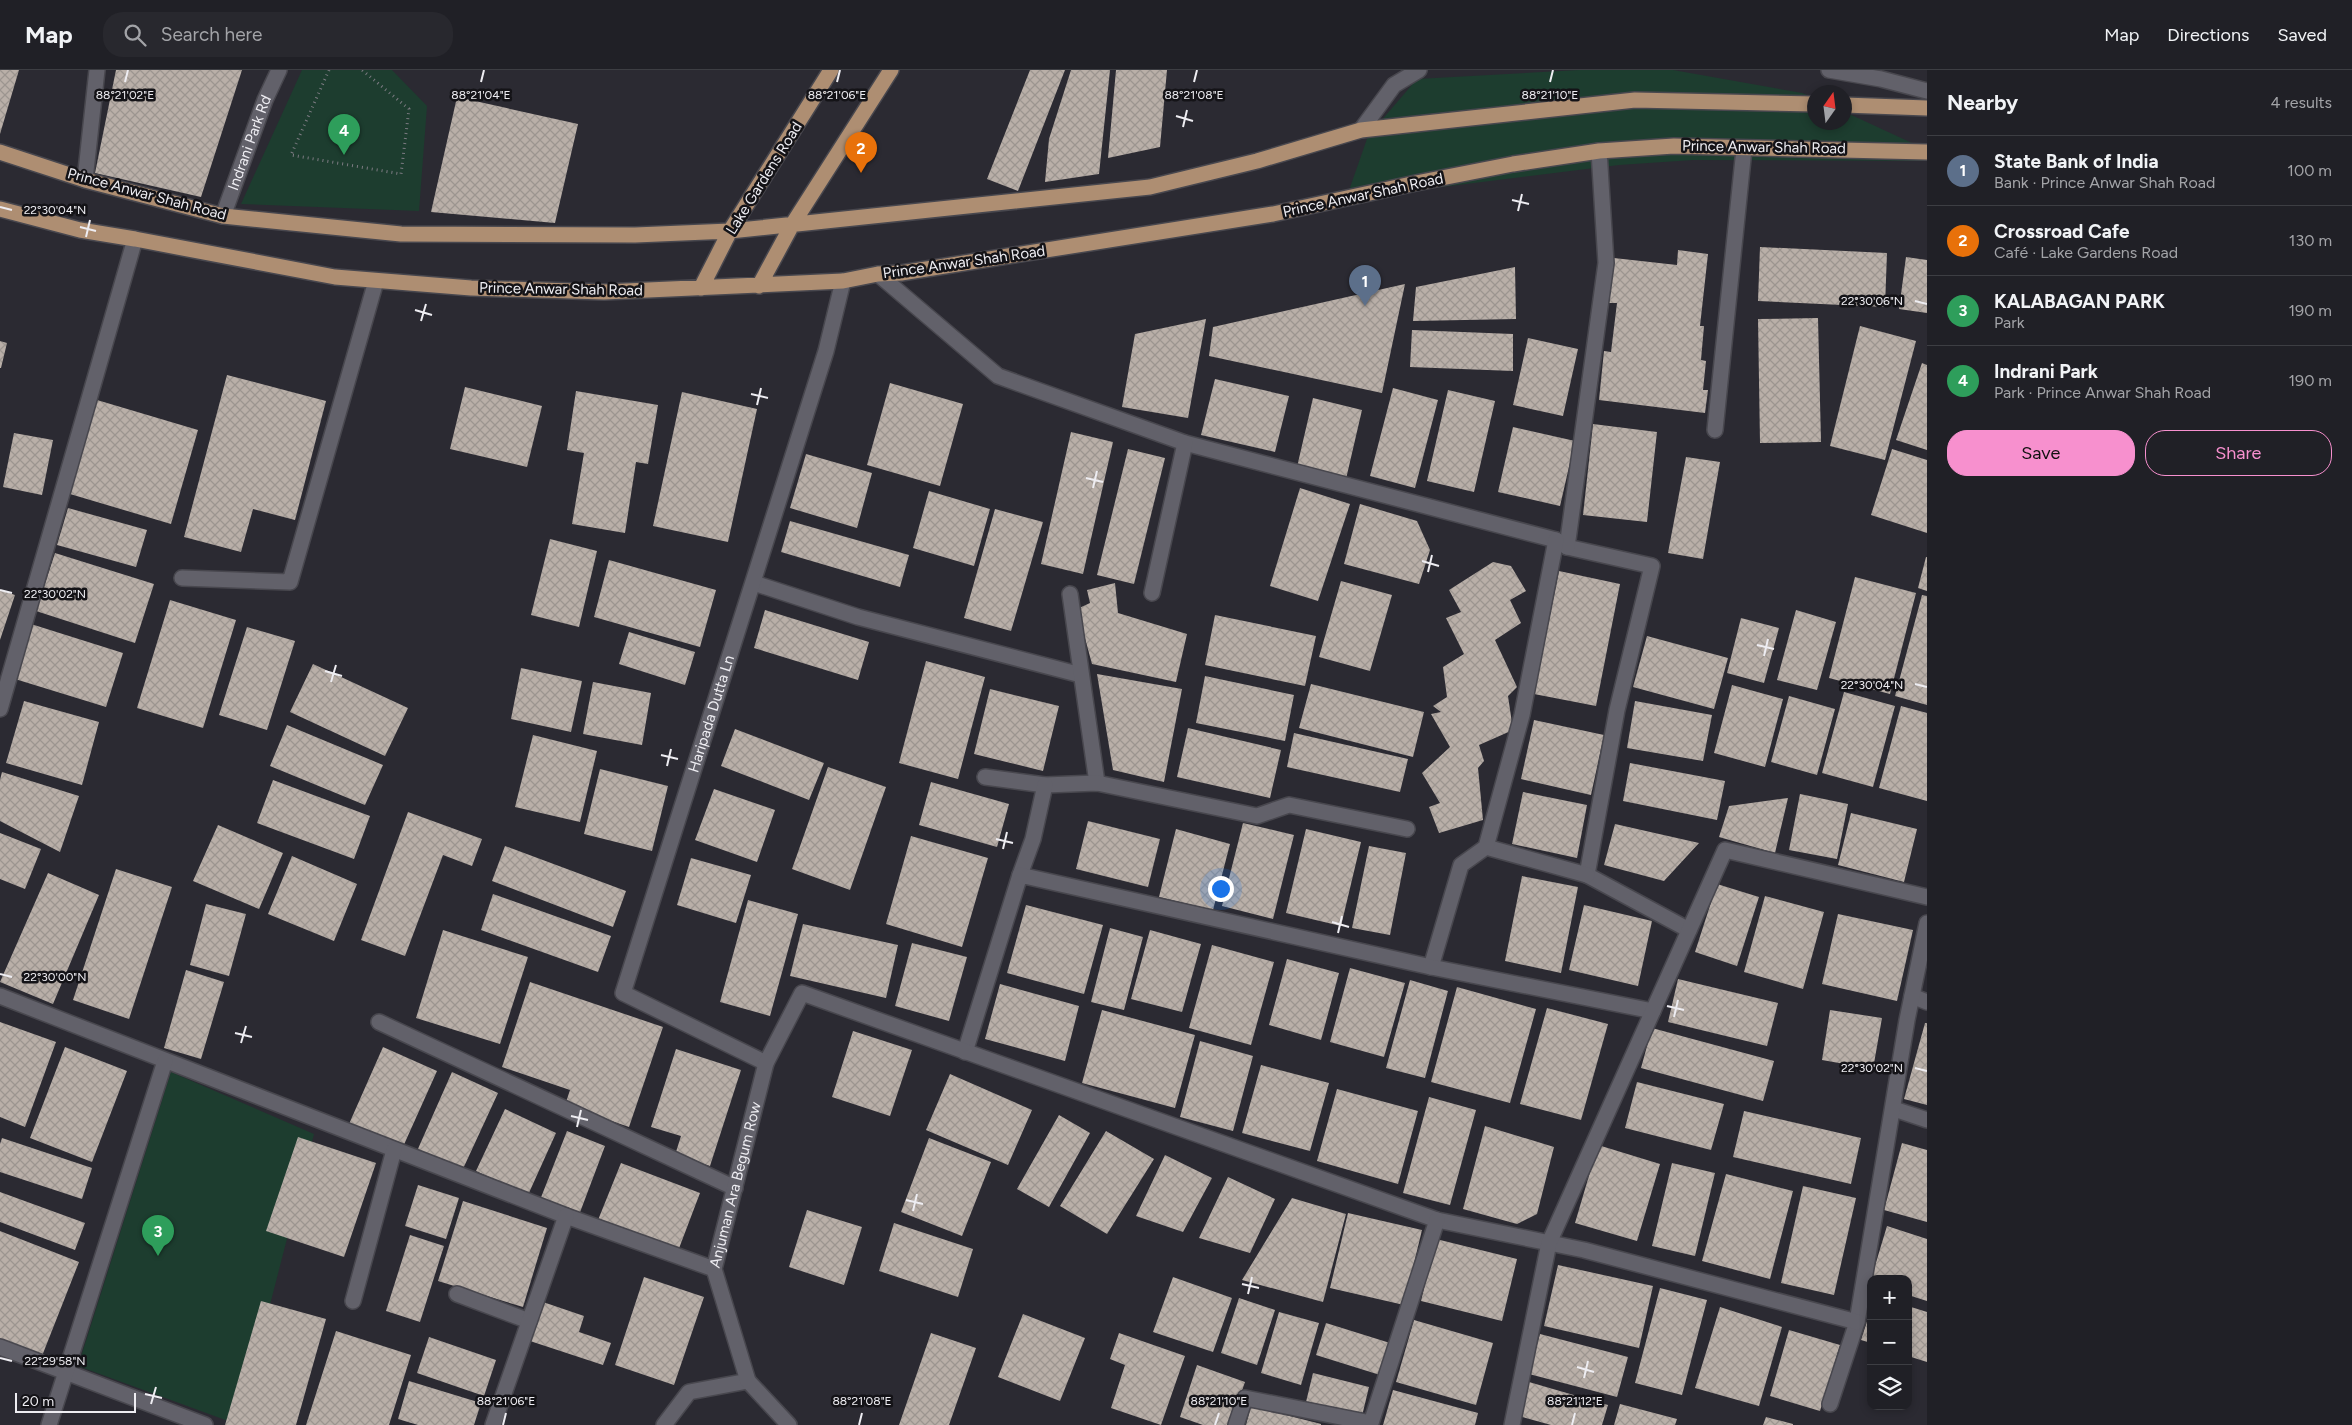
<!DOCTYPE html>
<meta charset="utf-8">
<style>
:root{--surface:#202026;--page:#28282e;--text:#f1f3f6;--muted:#a2a3a7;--line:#3d3e43;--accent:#f790ce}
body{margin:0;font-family:Figtree,sans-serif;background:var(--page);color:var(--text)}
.controls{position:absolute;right:15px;bottom:15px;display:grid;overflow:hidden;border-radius:10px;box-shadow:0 2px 8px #0003}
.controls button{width:45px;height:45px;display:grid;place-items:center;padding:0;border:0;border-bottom:1px solid var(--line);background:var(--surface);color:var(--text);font:25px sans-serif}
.compass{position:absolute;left:1807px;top:15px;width:45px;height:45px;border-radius:50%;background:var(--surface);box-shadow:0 2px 8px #0003;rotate:14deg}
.scale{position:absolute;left:15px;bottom:12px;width:121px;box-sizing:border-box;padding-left:5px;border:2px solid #eeedf2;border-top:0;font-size:14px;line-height:18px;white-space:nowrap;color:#eeedf2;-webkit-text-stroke:4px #141317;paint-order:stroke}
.you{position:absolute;left:1220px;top:818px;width:18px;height:18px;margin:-12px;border:4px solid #fff;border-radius:50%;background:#1a73e8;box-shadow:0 0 0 8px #1a73e833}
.badge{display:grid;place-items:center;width:32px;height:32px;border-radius:50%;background:var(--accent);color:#fff;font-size:16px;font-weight:700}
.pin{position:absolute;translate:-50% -41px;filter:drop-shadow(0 1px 2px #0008)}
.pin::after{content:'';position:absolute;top:26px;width:18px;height:15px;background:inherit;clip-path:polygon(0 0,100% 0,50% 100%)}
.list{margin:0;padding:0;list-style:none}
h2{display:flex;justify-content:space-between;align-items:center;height:65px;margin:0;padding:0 20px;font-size:21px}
h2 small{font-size:16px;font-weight:400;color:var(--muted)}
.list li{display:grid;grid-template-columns:32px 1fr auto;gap:15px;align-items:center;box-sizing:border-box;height:70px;padding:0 20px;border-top:1px solid var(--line)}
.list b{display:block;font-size:19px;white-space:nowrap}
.list p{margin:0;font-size:16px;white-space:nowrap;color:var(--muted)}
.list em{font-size:16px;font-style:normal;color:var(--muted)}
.actions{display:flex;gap:10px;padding:15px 20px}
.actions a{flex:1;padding:11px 0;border:1px solid var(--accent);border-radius:20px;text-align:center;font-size:18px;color:var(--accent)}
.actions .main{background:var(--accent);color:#111}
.icon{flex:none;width:28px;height:28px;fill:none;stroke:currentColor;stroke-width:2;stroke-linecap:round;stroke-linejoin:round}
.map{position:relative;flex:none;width:1927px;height:1355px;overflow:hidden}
header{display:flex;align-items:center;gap:30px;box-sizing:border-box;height:70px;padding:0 25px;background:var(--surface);border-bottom:1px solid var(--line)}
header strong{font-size:24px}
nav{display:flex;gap:28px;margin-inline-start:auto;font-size:18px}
.search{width:350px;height:45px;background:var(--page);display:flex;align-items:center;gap:12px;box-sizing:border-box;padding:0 18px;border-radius:20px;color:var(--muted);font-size:19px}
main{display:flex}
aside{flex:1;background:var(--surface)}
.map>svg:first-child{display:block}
.green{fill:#1d3d2f}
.building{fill:url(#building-cross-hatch)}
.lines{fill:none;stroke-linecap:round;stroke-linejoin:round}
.minor-casing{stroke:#48474e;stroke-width:18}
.major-casing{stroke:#48474e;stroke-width:18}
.path{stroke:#7c7b82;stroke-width:3;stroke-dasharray:1 4;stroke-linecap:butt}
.minor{stroke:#62616a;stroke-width:15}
.major{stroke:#ae8e72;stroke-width:15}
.ticks{fill:none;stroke:#eeedf2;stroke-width:2}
.labels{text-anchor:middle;stroke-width:5;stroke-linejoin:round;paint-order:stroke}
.street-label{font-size:15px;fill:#eeedf2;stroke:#141317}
.ticks-label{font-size:12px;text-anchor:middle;fill:#eeedf2;stroke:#141317;stroke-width:5;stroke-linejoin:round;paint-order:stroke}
</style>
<header>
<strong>Map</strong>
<div class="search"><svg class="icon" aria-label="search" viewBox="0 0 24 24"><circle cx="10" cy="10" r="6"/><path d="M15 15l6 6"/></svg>Search here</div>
<nav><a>Map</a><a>Directions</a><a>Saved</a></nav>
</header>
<main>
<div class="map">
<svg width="1927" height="1355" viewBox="0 0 1927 1355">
<defs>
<pattern id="building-cross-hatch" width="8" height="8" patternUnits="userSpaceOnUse" patternTransform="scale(1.25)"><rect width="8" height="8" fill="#b9afa8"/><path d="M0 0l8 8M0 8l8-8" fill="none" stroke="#9c9590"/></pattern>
</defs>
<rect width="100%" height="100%" fill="#2b2a32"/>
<path class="green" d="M302,0H392L427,36L419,141L241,134Z
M1579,0H1673L1802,23L1814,28V52H1844L1845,42L1927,80V91L1693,90L1619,95L1346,129L1368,66L1417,9Z
M171,1002L314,1064L239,1355L78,1296Z"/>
<path class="building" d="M0,0H19L0,64Z
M116,0H242L201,127L95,103Z
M1030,0H1065L1018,121L987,109Z
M1071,0H1110L1099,104L1045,112L1049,69Z
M1116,0H1167L1160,77L1108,88Z
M457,27L578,54L555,153L431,142Z
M1760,177L1887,183L1885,237L1758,231Z
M1678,180L1708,184L1700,256H1704L1701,290L1706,291L1703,320H1708L1705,343L1599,330L1604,281L1611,282L1617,233H1609L1614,188L1677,195Z
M1906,187L1927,190V243L1899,239Z
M1515,197L1516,249L1413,251L1416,217Z
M1405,214L1382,323L1209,286L1213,257Z
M1818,248L1821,372L1760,373L1758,249Z
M1206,249L1188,348L1122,337L1135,264Z
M1860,256L1916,271L1885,390L1830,376Z
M1412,260L1513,264V301L1410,297Z
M1528,268L1578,279L1563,346L1513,335Z
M0,271L7,273L1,298H0Z
M1922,293L1927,295V380L1896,370Z
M227,305L326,331L295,450L253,439L241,482L184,467Z
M1215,309L1289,326L1275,382L1201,365Z
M890,313L963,334L940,416L867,395Z
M465,317L542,336L527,397L450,379Z
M1393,318L1438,330L1415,418L1370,406Z
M1448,320L1495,331L1474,422L1427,411Z
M576,321L658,335L648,394L636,392L625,463L572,454L584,383L567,380Z
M682,322L757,339L728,472L653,456Z
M1313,328L1362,340L1346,409L1297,397Z
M97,330L198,360L171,454L70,424Z
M1593,354L1657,362L1647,452L1583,445Z
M1513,357L1575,371L1560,436L1498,422Z
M1071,362L1113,372L1083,504L1041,494Z
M14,363L53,370L42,425L3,417Z
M1128,379L1165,388L1134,514L1097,505Z
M1892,379L1927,390V463L1871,445Z
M806,384L872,403L857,458L790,438Z
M1686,387L1720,392L1703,489L1668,483Z
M1300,418L1350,434L1318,531L1270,516Z
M929,421L990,439L974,496L913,478Z
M1360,434L1417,451L1430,480L1419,514L1344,494Z
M68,438L147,460L136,497L57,475Z
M995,439L1043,452L1011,561L964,548Z
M790,451L909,485L900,517L781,482Z
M550,469L597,481L579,557L531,545Z
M55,483L154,514L135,573L36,541Z
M1926,487H1927V521L1918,518Z
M609,490L716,520L700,577L594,547Z
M1493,492L1511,496L1526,521L1510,530L1521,553L1495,570L1517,617L1508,626L1513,660L1479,675L1484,691L1478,698L1483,750L1439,763L1429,737L1440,733L1422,703L1450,677L1431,644L1441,642L1433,636L1447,627L1443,597L1464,584L1446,548L1461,542L1449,520Z
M1559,501L1620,514L1596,636L1534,624Z
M1855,507L1916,523L1890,624L1829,608Z
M1341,511L1392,525L1370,601L1319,587Z
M1115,513L1118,543L1187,564L1176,612L1092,594L1077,539L1090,533L1087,520Z
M0,520L15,525L0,570Z
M1922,525L1927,526V635L1895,626Z
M170,530L236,550L203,658L137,638Z
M765,540L869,572L858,610L754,578Z
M1796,540L1836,552L1817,620L1777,610Z
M1215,545L1316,566L1305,616L1205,595Z
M1741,548L1779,558L1764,613L1727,603Z
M31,554L123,583L106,637L15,609Z
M247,557L295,571L267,660L219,645Z
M629,562L695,582L685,615L619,594Z
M1647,566L1728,588L1714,639L1633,617Z
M926,591L985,607L958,709L899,693Z
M313,594L408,638L385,686L290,642Z
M521,598L582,611L571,662L511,649Z
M1097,604L1182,619L1164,712L1113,700Z
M1205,606L1294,625L1285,671L1196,653Z
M593,612L651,623L642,675L583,664Z
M1311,614L1424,642L1413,687L1299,658Z
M1732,615L1783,629L1765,697L1714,683Z
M990,619L1059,636L1043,701L974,684Z
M1844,622L1895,636L1873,717L1822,703Z
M1789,626L1835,639L1817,705L1771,692Z
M24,631L99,652L82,715L6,693Z
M1635,631L1712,645L1703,691L1627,678Z
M1901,636L1927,643V731L1879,718Z
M1534,650L1604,665L1591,725L1521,709Z
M287,655L383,695L365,735L270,696Z
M1188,658L1281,680L1270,728L1177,707Z
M735,659L824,693L809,730L721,696Z
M1294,663L1408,689L1400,722L1287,697Z
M533,665L597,681L580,752L515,737Z
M1630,693L1725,711L1717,750L1623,731Z
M828,697L886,717L850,820L792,799Z
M600,699L668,716L652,781L584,764Z
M2,702L79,726L60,782L0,751V710Z
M273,710L370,746L354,789L257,753Z
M931,712L1009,734L997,777L919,755Z
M714,719L775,740L757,792L695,770Z
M1523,722L1587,735L1577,788L1512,774Z
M1800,724L1848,734L1837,789L1789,780Z
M1788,728L1775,783L1719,767L1729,736Z
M408,742L482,769L472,796L443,785L405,886L361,870Z
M1851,743L1917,759L1904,812L1838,795Z
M1088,751L1160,769L1148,817L1076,799Z
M1243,753L1294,765L1273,849L1222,836Z
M1615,754L1699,773L1664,811L1604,795Z
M218,755L283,783L259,839L193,811Z
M1176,759L1230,774L1213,840L1159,827Z
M1306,759L1361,772L1341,856L1286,843Z
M0,763L41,779L25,819L0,809Z
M911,766L988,788L962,877L886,854Z
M505,776L626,821L613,857L492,811Z
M1369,776L1406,783L1390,865L1352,858Z
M292,786L357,814L334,871L268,844Z
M691,788L751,805L736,853L677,835Z
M116,799L172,817L129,949L73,930Z
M48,803L99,825L53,934L0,912Z
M1522,806L1578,817L1561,903L1505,891Z
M1717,814L1759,827L1737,896L1695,882Z
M493,824L611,866L598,902L481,860Z
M1765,826L1824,842L1803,919L1744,902Z
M748,830L798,844L770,946L720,932Z
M206,834L246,844L229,906L190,895Z
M1026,835L1103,855L1084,924L1007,903Z
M1584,835L1652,851L1638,916L1569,900Z
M1838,844L1913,860L1897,931L1822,914Z
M803,854L898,875L886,928L790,906Z
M1110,858L1143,867L1124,940L1091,932Z
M443,860L528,887L500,974L416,948Z
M1150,860L1201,874L1182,942L1131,929Z
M912,873L967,887L949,951L895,936Z
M1212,875L1274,892L1251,975L1189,958Z
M1287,889L1339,903L1321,970L1269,955Z
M1350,898L1405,913L1384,987L1330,972Z
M186,900L224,912L201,989L164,978Z
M1678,909L1778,933L1767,976L1668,952Z
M1410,910L1448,921L1425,1008L1386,998Z
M530,912L663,957L629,1057L565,1035L570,1020L502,997Z
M1000,914L1079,936L1065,991L985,969Z
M1457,917L1536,939L1510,1033L1431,1012Z
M1547,938L1608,954L1581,1050L1520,1034Z
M1102,940L1195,965L1175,1038L1082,1013Z
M1830,940L1882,948L1873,999L1822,990Z
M0,952L56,972L25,1057L0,1047Z
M1925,953H1927V1035L1904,1029Z
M1652,958L1774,991L1763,1031L1641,998Z
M853,961L912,980L890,1046L832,1027Z
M1200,971L1253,986L1233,1061L1180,1047Z
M65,977L127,1001L92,1092L30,1068Z
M383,977L437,1001L402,1079L349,1054Z
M676,979L741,1000L710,1096L675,1085L681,1066L651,1057Z
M1261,995L1329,1013L1310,1081L1242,1063Z
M452,1002L498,1023L462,1101L417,1081Z
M950,1004L1032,1040L1008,1095L926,1060Z
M1637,1012L1724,1034L1711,1080L1625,1058Z
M1337,1019L1418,1041L1398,1114L1317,1091Z
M1429,1027L1476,1040L1450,1135L1403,1123Z
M505,1039L556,1063L528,1125L476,1101Z
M1744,1041L1861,1068L1851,1114L1733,1087Z
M1059,1045L1090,1063L1049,1137L1017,1119Z
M1485,1056L1554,1077L1537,1144L1517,1154L1463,1139Z
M567,1061L605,1076L579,1145L540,1130Z
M1106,1061L1154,1089L1107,1164L1060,1136Z
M298,1067L376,1093L344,1187L266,1161Z
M2,1068L92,1098L82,1129L0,1102V1074Z
M929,1068L991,1092L962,1166L901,1142Z
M1902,1073L1927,1080V1152L1884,1140Z
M1598,1075L1660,1094L1637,1171L1575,1153Z
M1165,1085L1212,1108L1183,1162L1136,1146Z
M621,1093L700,1123L678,1181L598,1150Z
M1672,1093L1715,1103L1695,1186L1652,1176Z
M1726,1104L1793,1121L1770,1209L1702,1191Z
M1228,1107L1275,1129L1250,1183L1199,1168Z
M418,1115L459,1128L446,1169L405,1156Z
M1803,1116L1856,1128L1834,1225L1781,1213Z
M0,1122L85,1153L75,1180L0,1152Z
M1292,1128L1346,1144L1323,1232L1242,1210Z
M463,1131L547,1158L523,1237L438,1211Z
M807,1140L862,1157L844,1215L789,1197Z
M1348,1143L1422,1160L1404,1235L1330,1218Z
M894,1153L973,1179L958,1227L879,1201Z
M1887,1156L1927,1169V1231L1908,1225V1209H1871Z
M0,1161L79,1192L42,1286L0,1269Z
M410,1165L444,1176L420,1252L386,1241Z
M1436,1169L1517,1189L1502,1251L1421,1231Z
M1558,1195L1653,1216L1639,1278L1544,1256Z
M644,1207L704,1227L674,1315L615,1295Z
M1173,1207L1232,1228L1213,1282L1153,1262Z
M1660,1218L1707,1230L1682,1325L1635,1313Z
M1239,1228L1275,1240L1257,1295L1221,1283Z
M261,1231L326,1249L296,1355H225Z
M543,1232L584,1246L579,1262L611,1273L603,1295L530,1271Z
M1908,1236L1927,1242V1292L1908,1286Z
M1720,1237L1782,1257L1759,1336L1695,1318Z
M1279,1242L1319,1253L1301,1315L1261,1303Z
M1870,1242H1871V1273L1861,1270Z
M1023,1244L1085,1268L1060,1331L998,1307Z
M1414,1250L1493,1273L1476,1335L1396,1312Z
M1326,1253L1390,1273L1380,1305L1316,1285Z
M1789,1260L1840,1275L1820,1341L1770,1326Z
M336,1261L411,1285L389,1355H306Z
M931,1263L976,1278L949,1355H899Z
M1119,1263L1185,1286L1161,1355L1111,1338L1125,1295L1110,1289Z
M1540,1264L1628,1287L1617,1327L1529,1304Z
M429,1267L496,1290L484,1326L417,1303Z
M1197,1295L1245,1312L1230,1355H1203L1180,1347Z
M1313,1303L1369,1317L1362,1346L1306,1332Z
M409,1311L481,1333L474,1355H418L398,1349Z
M1529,1312L1608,1335L1602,1355H1551L1519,1346Z
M1393,1320L1478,1343L1475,1355H1383Z
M1620,1334L1677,1349L1675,1355H1614Z
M1251,1336L1321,1354V1355H1246Z
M1766,1347L1793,1354V1355H1763Z"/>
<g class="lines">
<defs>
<g id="minor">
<path d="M1829,0L1881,9L1927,21"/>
<path d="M1361,60L1394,15L1419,0"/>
<path d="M85,110L97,0"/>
<path id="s1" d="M223,146L265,30L279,0"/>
<path d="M878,204L998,306L1185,373L1556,470L1567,477L1652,496L1617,640L1587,805L1689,860"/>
<path d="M1715,360L1744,79"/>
<path d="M1567,477L1606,193L1599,81"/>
<path d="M182,508L290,512L376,211"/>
<path d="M754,513L858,547L1081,605"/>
<path d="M1152,523L1185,373"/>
<path d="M1070,524L1097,713"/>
<path d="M0,639L135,169"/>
<path d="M985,707L1045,715L1097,713L1257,746L1289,735L1407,759"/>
<path d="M1486,777L1587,805"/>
<path d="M1020,805L1033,769L1045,715"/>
<path d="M1431,897L1461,795L1486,777L1522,645L1556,470"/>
<path d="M0,926L566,1146L714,1199"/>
<path d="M1912,926L1927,932"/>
<path d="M379,952L735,1118"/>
<path d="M965,982L1020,805L1431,897L1653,941"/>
<path id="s2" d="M766,993L623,923L826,281L843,211"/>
<path d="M1894,1039L1927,1050"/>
<path d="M457,1224L529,1251"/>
<path d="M353,1231L394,1080"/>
<path d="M0,1277L205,1355"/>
<path d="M1830,1334L1857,1252L1907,950L1927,853"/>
<path d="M49,1355L165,991"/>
<path d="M493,1355L566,1146"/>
<path d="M664,1355L689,1322L748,1311"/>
<path id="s3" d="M789,1355L748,1311L714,1199L766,993L802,923L1437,1150L1584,1180L1857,1252"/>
<path d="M1236,1355L1245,1328L1371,1353L1437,1150"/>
<path d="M1512,1355L1549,1173L1725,780L1927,827"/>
</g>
<path id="major" d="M1844,35L1927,38
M0,82L85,110L223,146L401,164L635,165L730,161L1150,117L1257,91L1361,60L1635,30L1814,34
M0,139L80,160L135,169L335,207L471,218L604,222L843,211L878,204L901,203L1273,144L1416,113L1513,94L1599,81L1674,76L1927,82
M759,216L792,155L891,0
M701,218L730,161L831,0"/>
</defs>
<use href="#minor" class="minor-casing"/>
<use href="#major" class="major-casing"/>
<path class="path" d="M329,0L291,85L401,104L409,39L362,0"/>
<use href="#minor" class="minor"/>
<use href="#major" class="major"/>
</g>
<path class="ticks" d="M125,12L128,0M481,12L484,0M837,12L840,0M1194,12L1197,0M1550,12L1553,0M1176,46L1193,51M1183,57L1187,40M1512,130L1529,134M0,137L12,140M1518,141L1522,124M80,157L96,161M86,167L90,150M1915,231L1927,234M415,240L432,245M421,251L426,234M751,324L768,328M757,335L761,318M1086,408L1103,412M1093,418L1097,401M1422,491L1439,496M1428,502L1432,485M0,520L12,523M1757,575L1774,579M1764,586L1768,569M325,601L342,606M331,612L336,595M1915,614L1927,617M661,685L678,689M667,696L671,679M996,769L1013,773M1003,779L1007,762M1332,852L1349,857M1338,863L1342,846M0,904L12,907M1667,936L1684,940M1674,947L1678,930M235,963L252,967M241,973L246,956M1915,998L1927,1001M571,1046L588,1050M577,1057L581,1040M906,1130L923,1134M913,1141L917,1124M1242,1214L1259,1218M1248,1224L1252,1207M0,1288L12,1291M1577,1297L1594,1302M1584,1308L1588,1291M145,1324L162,1328M151,1334L156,1317M503,1355L506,1343M859,1355L862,1343M1215,1355L1219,1343M1572,1355L1575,1343"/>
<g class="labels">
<g class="street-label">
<text dy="5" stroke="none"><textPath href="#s1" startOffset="78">Indrani Park Rd</textPath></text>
<text transform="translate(1764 77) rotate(1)" y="5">Prince Anwar Shah Road</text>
<text transform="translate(764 108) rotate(-58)" y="5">Lake Gardens Road</text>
<text transform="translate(147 124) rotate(15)" y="5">Prince Anwar Shah Road</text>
<text transform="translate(1363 125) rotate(-12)" y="5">Prince Anwar Shah Road</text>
<text transform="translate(964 192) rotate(-8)" y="5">Prince Anwar Shah Road</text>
<text transform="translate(561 219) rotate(1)" y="5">Prince Anwar Shah Road</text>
<text dy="5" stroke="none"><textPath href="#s2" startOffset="452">Haripada Dutta Ln</textPath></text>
<text dy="5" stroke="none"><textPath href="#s3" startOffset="264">Anjuman Ara Begum Row</textPath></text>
</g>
</g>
<g class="ticks-label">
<text x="125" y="29">88°21'02"E</text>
<text x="481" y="29">88°21'04"E</text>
<text x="837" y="29">88°21'06"E</text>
<text x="1194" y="29">88°21'08"E</text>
<text x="1550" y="29">88°21'10"E</text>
<text x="55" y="144">22°30'04"N</text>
<text x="1872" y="235">22°30'06"N</text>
<text x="55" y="528">22°30'02"N</text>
<text x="1872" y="619">22°30'04"N</text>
<text x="55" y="911">22°30'00"N</text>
<text x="1872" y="1002">22°30'02"N</text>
<text x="55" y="1295">22°29'58"N</text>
<text x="506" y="1335">88°21'06"E</text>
<text x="862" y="1335">88°21'08"E</text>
<text x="1219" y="1335">88°21'10"E</text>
<text x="1575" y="1335">88°21'12"E</text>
</g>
</svg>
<div class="controls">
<button>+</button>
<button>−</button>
<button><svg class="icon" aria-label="layers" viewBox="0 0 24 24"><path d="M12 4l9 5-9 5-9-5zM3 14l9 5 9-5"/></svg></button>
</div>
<svg class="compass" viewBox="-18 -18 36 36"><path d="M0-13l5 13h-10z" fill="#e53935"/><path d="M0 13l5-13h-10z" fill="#a2a3a7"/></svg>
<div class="scale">20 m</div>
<div class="you"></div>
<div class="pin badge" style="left:1365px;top:236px;background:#5c6f8a">1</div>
<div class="pin badge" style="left:861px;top:103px;background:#e8710a">2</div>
<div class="pin badge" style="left:158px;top:1186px;background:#2e9e5b">3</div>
<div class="pin badge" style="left:344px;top:85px;background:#2e9e5b">4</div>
</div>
<aside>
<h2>Nearby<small>4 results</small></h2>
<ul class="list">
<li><span class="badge" style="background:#5c6f8a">1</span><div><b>State Bank of India</b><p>Bank · Prince Anwar Shah Road</p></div><em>100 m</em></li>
<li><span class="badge" style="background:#e8710a">2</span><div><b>Crossroad Cafe</b><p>Café · Lake Gardens Road</p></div><em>130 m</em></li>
<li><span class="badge" style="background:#2e9e5b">3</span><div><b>KALABAGAN PARK</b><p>Park</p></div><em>190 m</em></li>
<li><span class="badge" style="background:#2e9e5b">4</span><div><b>Indrani Park</b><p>Park · Prince Anwar Shah Road</p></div><em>190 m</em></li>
</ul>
<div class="actions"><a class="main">Save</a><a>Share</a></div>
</aside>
</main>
